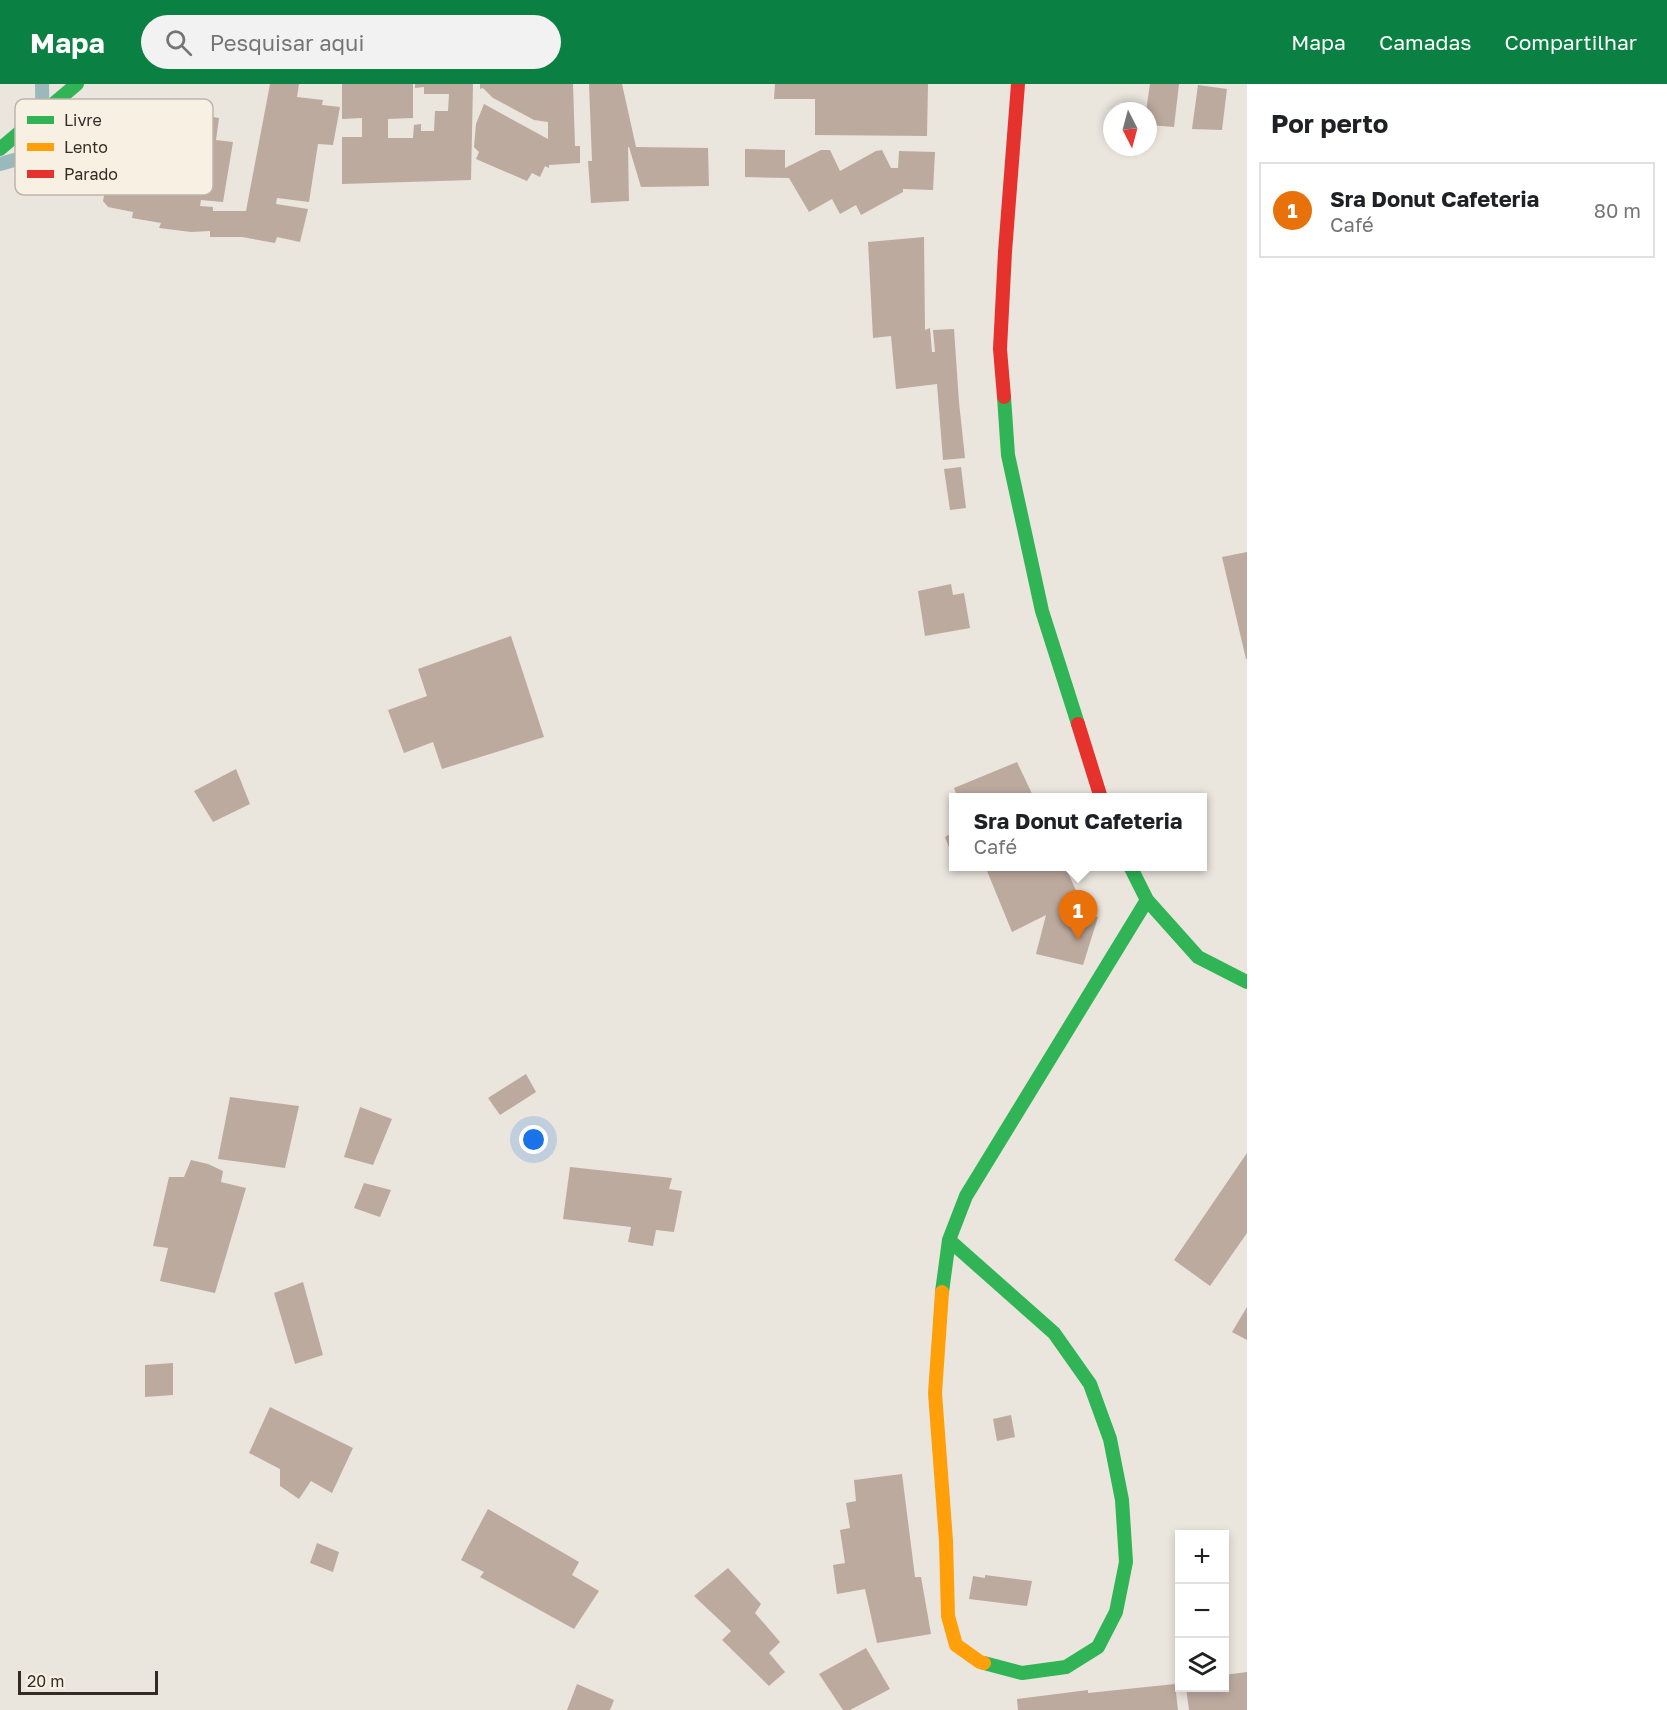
<!DOCTYPE html>
<html lang="pt">
<meta charset="utf-8">
<style>
:root{--surface:#fff;--page:#f2f2f2;--text:#202124;--muted:#757577;--line:#e0e0e0;--accent:#0b8043}
body{margin:0;font-family:"Golos Text",sans-serif;background:var(--page);color:var(--text)}
.controls{position:absolute;right:18px;bottom:18px;display:grid;overflow:hidden;border-radius:0px;box-shadow:0 3px 9px #0003}
.controls button{width:54px;height:54px;display:grid;place-items:center;padding:0;border:0;border-bottom:2px solid var(--line);background:var(--surface);color:var(--text);font:30px sans-serif}
.compass{position:absolute;left:1103px;top:18px;width:54px;height:54px;border-radius:50%;background:var(--surface);box-shadow:0 3px 9px #0003;rotate:174deg}
.scale{position:absolute;left:18px;bottom:15px;width:140px;box-sizing:border-box;padding-left:6px;border:3px solid #332b25;border-top:0;font-size:16px;line-height:21px;white-space:nowrap;color:#332b25;-webkit-text-stroke:4px #f8f0e3;paint-order:stroke}
.you{position:absolute;left:534px;top:1056px;width:21px;height:21px;margin:-15px;border:4px solid #fff;border-radius:50%;background:#1a73e8;box-shadow:0 0 0 9px #1a73e833}
.badge{display:grid;place-items:center;width:39px;height:39px;border-radius:50%;background:var(--accent);color:#fff;font-size:20px;font-weight:700}
.pin{position:absolute;translate:-50% -50px;filter:drop-shadow(0 2px 3px #0008)}
.pin::after{content:'';position:absolute;top:32px;width:21px;height:18px;background:inherit;clip-path:polygon(0 0,100% 0,50% 100%)}
.popup{position:absolute;left:949px;top:709px;width:258px;height:78px;box-sizing:border-box;display:grid;place-content:center;border-radius:0px;background:var(--surface);filter:drop-shadow(0 2px 4px #0005);font-size:20px;white-space:nowrap;color:var(--muted)}
.popup b{font-size:22px;color:var(--text)}
.popup::after{content:'';position:absolute;left:50%;top:100%;margin-left:-12px;border:12px solid transparent;border-top-color:var(--surface)}
.list{margin:0;padding:0;list-style:none}
h2{display:flex;justify-content:space-between;align-items:center;height:78px;margin:0;padding:0 24px;font-size:26px}
h2 small{font-size:20px;font-weight:400;color:var(--muted)}
.list li{display:grid;grid-template-columns:39px 1fr auto;gap:18px;align-items:center;box-sizing:border-box;height:96px;margin:0 12px 12px;padding:0 12px;border:2px solid var(--line);border-radius:0px}
.list b{display:block;font-size:22px;white-space:nowrap}
.list p{margin:0;font-size:20px;white-space:nowrap;color:var(--muted)}
.list em{font-size:20px;font-style:normal;color:var(--muted)}
.icon{flex:none;width:33px;height:33px;fill:none;stroke:currentColor;stroke-width:2;stroke-linecap:round;stroke-linejoin:round}
.map{position:relative;flex:none;width:1247px;height:1626px;overflow:hidden}
header{display:flex;align-items:center;gap:36px;box-sizing:border-box;height:84px;padding:0 30px;background:var(--accent);color:#fff}
header strong{font-size:28px}
nav{display:flex;gap:33px;margin-inline-start:auto;font-size:21px}
.search{width:420px;height:54px;background:var(--page);display:flex;align-items:center;gap:15px;box-sizing:border-box;padding:0 21px;border-radius:33px;color:var(--muted);font-size:22px}
main{display:flex}
aside{flex:1;background:var(--surface)}
.map>svg:first-child{display:block}
.lines{fill:none;stroke-linecap:round;stroke-linejoin:round}
.stream{stroke:#9ab9bb;stroke-width:14}
.building{fill:#bdaa9f}
.fast{stroke:#30b455;stroke-width:14}
.slow{stroke:#ff9f0a;stroke-width:14}
.jam{stroke:#e5322d;stroke-width:14}
.key{fill:#f8f0e3;stroke:#bdb5aa;stroke-width:1.5}
.key-label{font-size:16px;fill:#332b25}
</style>
<header>
<strong>Mapa</strong>
<div class="search"><svg class="icon" aria-label="search" viewBox="0 0 24 24"><circle cx="10" cy="10" r="6"/><path d="M15 15l6 6"/></svg>Pesquisar aqui</div>
<nav><a>Mapa</a><a>Camadas</a><a>Compartilhar</a></nav>
</header>
<main>
<div class="map">
<svg width="1247" height="1626" viewBox="0 0 1247 1626">
<rect width="100%" height="100%" fill="#eae5dd"/>
<g class="lines">
<path class="stream" d="M0,80L43,68L42,0"/>
</g>
<path class="building" d="M270,0H299L297,13L323,16L322,21L340,23L333,61L318,60L309,118L277,114L276,120L308,125L300,158L277,153L275,159L242,153H210V147L191,148L159,144L161,139L132,134L133,128L108,123L103,117L117,45L103,43L106,21L121,22V19L219,34L216,56L233,58L223,118L201,116L200,122L213,123V127H246Z
M342,0H413V34L388,35V54H413L414,41L421,40V47H434L435,27H448L449,10H424V3L415,4V0H473L471,96L342,100V53H362V34L342,35Z
M480,0H573L575,62H580V79L549,81V84L545,82L540,93L532,89L527,97L476,75L479,68L474,63L476,40L484,20L548,55V38L534,36L493,14L483,4L480,5Z
M589,0H622L636,63L708,64L709,102L641,103L629,63H628L629,117L591,119L588,77H592Z
M775,0H928L927,52L815,51V15H774Z
M1150,0H1179L1174,43L1148,41V27H1146Z
M1198,1L1227,5L1222,46L1192,45Z
M745,65L785,66V84L821,66H830L840,87L876,67L882,66L891,84H898L899,67L935,68L933,106L903,105V108L861,131L856,121L840,130L832,115L809,128L789,94L745,93Z
M924,153L925,246L930,244L932,268H935L933,246L954,245L959,318L965,374L943,376L937,300L896,305L891,252L873,254L868,158Z
M961,383L966,424L950,426L944,385Z
M1247,468V575H1246L1222,473Z
M951,500L953,511L964,509L970,544L925,552L918,507Z
M511,552L544,653L442,685L433,658L404,669L388,626L427,612L418,585Z
M1017,678L1034,714H958L954,704Z
M236,685L250,720L213,738L194,707Z
M954,748V773H953L945,753Z
M985,782H1065L1086,829L1098,833L1083,881L1036,870L1046,831L1012,848Z
M526,990L536,1008L500,1031L488,1014Z
M230,1013L299,1022L285,1084L218,1075Z
M360,1023L392,1035L373,1081L344,1073Z
M1247,1069V1149L1210,1202L1174,1176Z
M191,1076L208,1080L223,1087L221,1098L246,1104L215,1209L160,1197L168,1164L153,1162L169,1093H184Z
M570,1083L672,1094L669,1105L682,1107L674,1148L656,1146L653,1162L628,1158L631,1143L563,1135Z
M364,1099L391,1106L380,1133L354,1124Z
M303,1198L323,1271L295,1280L274,1209Z
M1247,1223V1256L1232,1248Z
M173,1279V1311L145,1313V1281Z
M270,1323L353,1364L332,1409L311,1397L299,1415L280,1402V1385L249,1369Z
M1011,1331L1015,1353L997,1357L993,1335Z
M902,1390L915,1493H921L931,1550L877,1559L865,1505L837,1510L833,1481L845,1479L840,1446L850,1444L846,1419L856,1417L854,1396Z
M488,1425L579,1478L572,1491L599,1507L574,1545L480,1493L484,1488L461,1476Z
M317,1459L339,1468L333,1488L310,1479Z
M728,1484L761,1520L755,1529L780,1558L769,1569L785,1588L769,1602L722,1556L731,1547L694,1512Z
M985,1491L1032,1497L1027,1522L969,1515L973,1492L985,1494Z
M866,1564L890,1605L850,1626H843L819,1590Z
M1247,1588V1626H1189L1186,1604H1224V1591Z
M577,1600L614,1616L610,1626H567Z
M1175,1600L1178,1626H1018L1017,1615L1088,1606V1609Z"/>
<g class="lines">
<path class="fast" d="M0,65L77,0
M1004,313L1008,371L1042,527L1078,640
M1130,782L1147,816L1198,873L1247,898
M949,1156L1054,1249L1090,1300L1110,1355L1122,1416L1126,1478L1116,1528L1098,1563L1066,1583L1022,1589L984,1579
M942,1208L949,1156L966,1112L1147,816"/>
<path class="slow" d="M942,1208L935,1309L946,1457L948,1532L956,1561L980,1578L984,1579"/>
<path class="jam" d="M1004,313L1000,265L1005,168L1018,0
M1078,640L1101,714"/>
</g>
<rect x="15" y="15" width="198" height="96" rx="9" class="key"/>
<rect x="27" y="32" width="27" height="8" fill="#30b455"/>
<rect x="27" y="59" width="27" height="8" fill="#ff9f0a"/>
<rect x="27" y="86" width="27" height="8" fill="#e5322d"/>
<g class="key-label">
<text x="64" y="42">Livre</text>
<text x="64" y="69">Lento</text>
<text x="64" y="96">Parado</text>
</g>
</svg>
<div class="controls">
<button>+</button>
<button>−</button>
<button><svg class="icon" aria-label="layers" viewBox="0 0 24 24"><path d="M12 4l9 5-9 5-9-5zM3 14l9 5 9-5"/></svg></button>
</div>
<svg class="compass" viewBox="-18 -18 36 36"><path d="M0-13l5 13h-10z" fill="#e53935"/><path d="M0 13l5-13h-10z" fill="#757577"/></svg>
<div class="scale">20 m</div>
<div class="you"></div>
<div class="pin badge" style="left:1078px;top:856px;background:#e8710a">1</div>
<div class="popup"><b>Sra Donut Cafeteria</b>Café</div>
</div>
<aside>
<h2>Por perto<small></small></h2>
<ul class="list">
<li><span class="badge" style="background:#e8710a">1</span><div><b>Sra Donut Cafeteria</b><p>Café</p></div><em>80 m</em></li>
</ul>
</aside>
</main>
